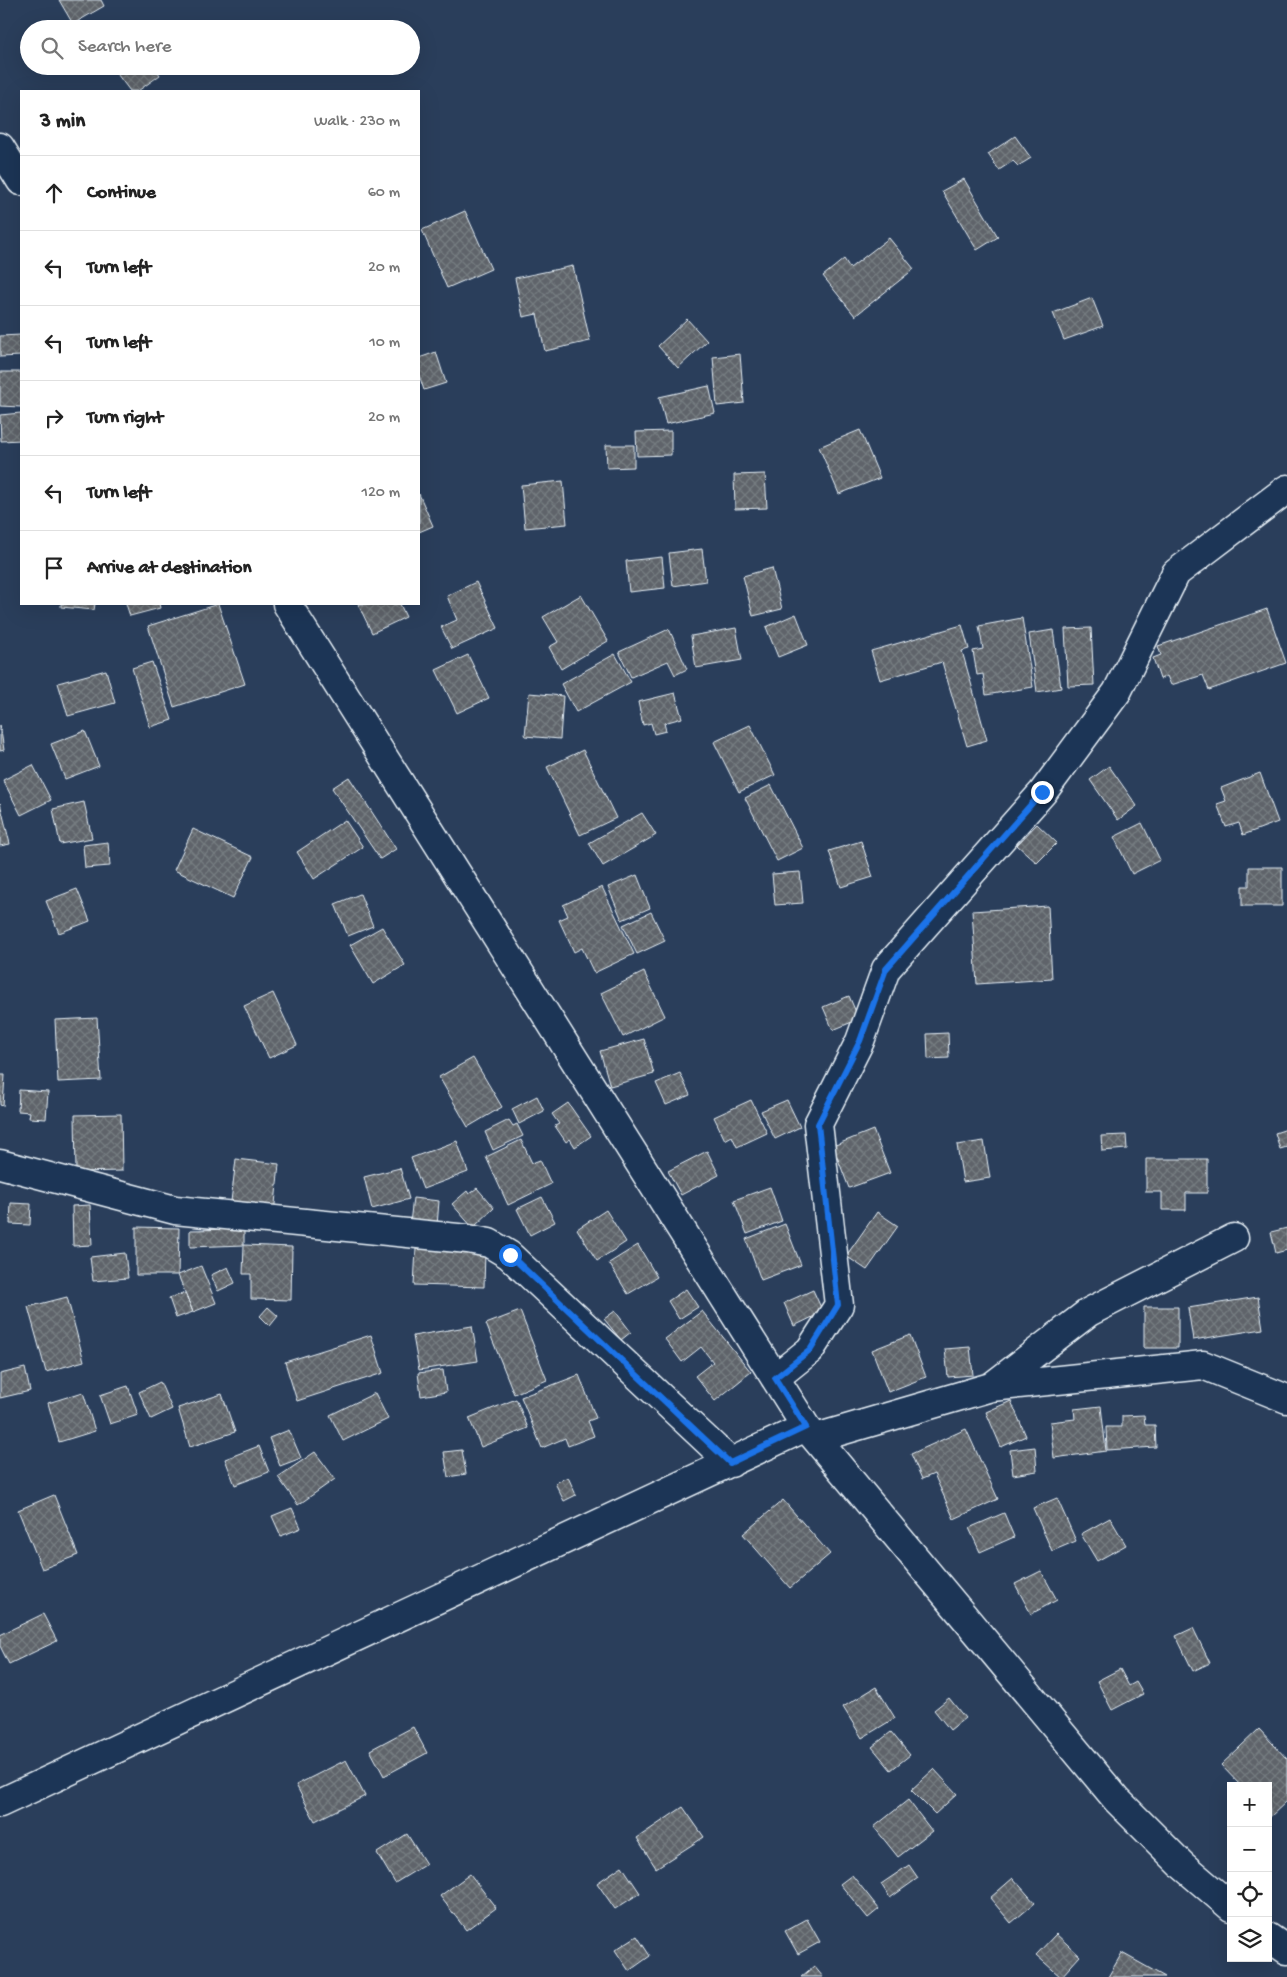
<!DOCTYPE html>
<meta charset="utf-8">
<style>
:root{--surface:#fff;--page:#f6f6f6;--text:#222;--muted:#767676;--line:#e0e0e0}
body{margin:0;font-family:"Gochi Hand",sans-serif;background:var(--page);color:var(--text)}
.controls{position:absolute;right:15px;bottom:15px;display:grid;overflow:hidden;border-radius:0px;box-shadow:0 5px 20px #0002}
.controls button{width:45px;height:45px;display:grid;place-items:center;padding:0;border:0;border-bottom:1px solid var(--line);background:var(--surface);color:var(--text);font:25px sans-serif}
.stop{position:absolute;width:15px;height:15px;margin:-11px;border:4px solid #1a73e8;border-radius:50%;background:#fff}
.stop.end{background:#1a73e8;border-color:#fff;box-shadow:0 1px 5px #0008}
.list{margin:0;padding:0;list-style:none}
h2{display:flex;justify-content:space-between;align-items:center;height:65px;margin:0;padding:0 20px;font-size:21px}
h2 small{font-size:16px;font-weight:400;color:var(--muted)}
.list li{display:grid;grid-template-columns:32px 1fr auto;gap:15px;align-items:center;box-sizing:border-box;height:75px;padding:0 20px;border-top:1px solid var(--line)}
.list b{display:block;font-size:19px;white-space:nowrap}
.list em{font-size:16px;font-style:normal;color:var(--muted)}
.icon{flex:none;width:28px;height:28px;fill:none;stroke:currentColor;stroke-width:2;stroke-linecap:round;stroke-linejoin:round}
.map{position:relative;flex:none;width:1287px;height:1977px;overflow:hidden}
.search{position:absolute;background:var(--surface);box-shadow:0 5px 20px #0002;left:20px;top:20px;width:400px;height:55px;display:flex;align-items:center;gap:12px;box-sizing:border-box;padding:0 18px;border-radius:28px;color:var(--muted);font-size:19px}
.panel{position:absolute;background:var(--surface);box-shadow:0 5px 20px #0002;left:20px;top:90px;width:400px;height:515px;border-radius:0px}
.map>svg:first-child{display:block}
.building{fill:url(#building-cross-hatch);stroke:#e8f1f8}
.lines{fill:none;stroke-linecap:round;stroke-linejoin:round}
.minor-casing{stroke:#e8f1f8;stroke-width:31}
.minor{stroke:#1d3557;stroke-width:28}
.route{stroke:#1a73e8;stroke-width:6}
</style>
<div class="map">
<svg width="1287" height="1977" viewBox="0 0 1287 1977">
<defs>
<pattern id="building-cross-hatch" width="8" height="8" patternUnits="userSpaceOnUse" patternTransform="scale(1.25)"><rect width="8" height="8" fill="#5e646a"/><path d="M0 0l8 8M0 8l8-8" fill="none" stroke="#757b80"/></pattern>
</defs>
<rect width="100%" height="100%" fill="#2a3e5b"/>
<filter id="ink" filterUnits="userSpaceOnUse"><feTurbulence type="fractalNoise" baseFrequency=".02" numOctaves="2"/><feDisplacementMap in="SourceGraphic" scale="10" xChannelSelector="R" yChannelSelector="G"/><feConvolveMatrix kernelMatrix="1 2 1 2 8 2 1 2 1" color-interpolation-filters="sRGB"/></filter>
<g filter="url(#ink)">
<path class="building" d="M59,0H101L104,6L73,24Z
M111,66H154L160,75L138,91H130Z
M1015,136L1031,158L1018,166L1013,161L999,170L988,154Z
M964,179L998,237L977,250L942,191Z
M465,211L491,269L447,288L422,230Z
M889,238L914,269L855,316L823,276L844,259L850,268Z
M573,266L590,341L545,351L537,314L523,317L515,278Z
M1092,298L1103,326L1064,340L1053,313Z
M687,319L707,341L678,368L658,346Z
M21,335V356L0,357V336Z
M436,352L446,383L424,390L419,375V358Z
M740,354L744,403L717,406L713,357Z
M0,372H21V407L0,406Z
M709,386L715,413L666,424L659,397Z
M21,413V440L1,441L0,415Z
M860,430L880,478L839,494L819,447Z
M671,431V455L637,456L636,432Z
M606,445H634V467L607,468Z
M765,474L767,508L735,509L734,475Z
M563,481L567,524L525,528L521,485Z
M419,494L433,526L419,532Z
M702,549L706,581L673,586L669,553Z
M662,557L665,588L629,592L626,561Z
M772,568L782,609L753,616L743,576Z
M476,582L498,628L452,649L441,627L457,620L447,596Z
M581,595L608,641L561,669L549,647L558,642L543,617Z
M61,604H95L94,610L61,607Z
M126,604H159L160,608L130,616Z
M218,604L245,684L174,707L148,626Z
M358,604H400L406,617L372,633Z
M1267,609L1286,663L1209,690L1203,675L1171,685L1167,676L1160,679L1153,658L1161,655L1158,646Z
M796,614L808,645L778,657L766,627Z
M1022,618L1033,687L986,695L983,674L977,675L973,651L983,649L979,626Z
M962,625L969,649L962,651L987,740L967,746L942,662L880,680L871,651Z
M736,628L742,660L696,668L691,636Z
M1091,628L1094,685L1068,686L1065,629Z
M669,629L687,669L675,675L668,661L631,677L619,652Z
M1053,630L1061,688L1037,692L1029,634Z
M615,654L631,682L576,712L561,684Z
M468,655L489,698L457,713L436,670Z
M152,662L172,720L150,727L132,668Z
M106,670L115,703L68,716L58,683Z
M529,693L563,696L560,739L525,736Z
M675,693L682,718L664,723L666,731L654,734L651,723L643,725L638,702Z
M0,725L4,750L0,751Z
M750,725L775,775L739,792L714,742Z
M85,731L99,766L65,779L51,744Z
M583,750L616,818L580,835L547,767Z
M33,765L51,800L21,815L3,780Z
M1109,766L1137,806L1118,820L1090,780Z
M1260,773L1278,822L1243,835L1239,823L1226,827L1217,804L1226,801L1221,788Z
M349,777L396,849L380,859L332,788Z
M771,785L803,848L777,861L745,798Z
M84,802L92,838L60,844L53,809Z
M0,803L10,844L0,846Z
M642,813L656,835L603,866L589,843Z
M345,820L363,847L314,879L297,852Z
M1142,823L1160,860L1132,874L1114,837Z
M1037,824L1057,843L1037,863L1017,845Z
M193,829L253,857L233,898L174,870Z
M861,841L873,877L841,887L829,851Z
M108,842L110,866L85,868L83,845Z
M1249,867H1282V906H1242V886H1249Z
M800,872L803,903L775,905L772,874Z
M637,875L650,908L622,920L608,887Z
M602,887L634,954L594,973L582,948L574,952L559,920L568,916L563,905Z
M77,889L90,921L59,933L46,901Z
M360,894L373,926L348,936L335,904Z
M1048,906L1052,979L977,984L972,911Z
M651,912L665,941L637,954L623,925Z
M382,927L405,965L373,984L350,945Z
M644,972L665,1016L623,1037L601,993Z
M273,993L297,1045L269,1058L244,1006Z
M849,996L859,1019L833,1030L823,1007Z
M97,1018L101,1080L58,1082L55,1020Z
M948,1033L949,1058L928,1059L927,1034Z
M644,1039L654,1074L610,1086L600,1051Z
M473,1058L502,1107L468,1127L439,1077Z
M680,1073L690,1095L666,1105L656,1083Z
M0,1075H5L3,1106L0,1105Z
M19,1090L48,1092L46,1119L29,1118L30,1112L18,1111Z
M537,1096L544,1111L519,1124L512,1109Z
M751,1100L767,1133L737,1147L732,1136L725,1140L714,1117Z
M787,1100L800,1127L775,1139L761,1111Z
M568,1103L591,1136L575,1147L570,1139L566,1142L555,1126L559,1124L552,1114Z
M121,1114L122,1171L76,1172L75,1115Z
M509,1120L513,1126L517,1124L523,1136L493,1150L485,1132Z
M1287,1129V1147L1280,1149L1275,1133Z
M873,1130L890,1173L849,1188L833,1146Z
M1126,1135L1127,1149L1102,1151L1101,1136Z
M521,1140L532,1163L540,1160L551,1184L508,1205L486,1157Z
M457,1141L468,1172L423,1189L411,1158Z
M984,1141L990,1178L963,1182L957,1145Z
M707,1151L719,1175L681,1195L668,1171Z
M236,1159L279,1164L274,1214L230,1210Z
M1146,1159H1207V1193H1186V1210H1162V1192H1146Z
M400,1168L409,1199L372,1209L364,1177Z
M770,1187L782,1221L747,1234L734,1200Z
M477,1188L494,1208L473,1228L452,1204L467,1191L469,1194Z
M542,1197L555,1222L530,1235L517,1209Z
M413,1198L439,1201L437,1226L410,1223Z
M11,1203L31,1204L30,1225L10,1224Z
M90,1205L92,1245L73,1246L72,1206Z
M606,1210L626,1242L597,1261L577,1229Z
M877,1212L898,1226L867,1270L846,1256Z
M785,1224L801,1265L761,1280L746,1239Z
M136,1227L179,1228L178,1275H136Z
M1287,1228V1250L1276,1253L1271,1232Z
M244,1229V1245L190,1247V1230Z
M244,1245L292,1247L291,1300L251,1299V1274H243Z
M638,1245L657,1277L628,1294L609,1263Z
M416,1249L485,1252L484,1287L414,1285Z
M125,1253L128,1278L93,1281L90,1257Z
M201,1266L216,1303L193,1312L178,1275Z
M228,1267L235,1283L218,1291L211,1275Z
M686,1289L698,1307L679,1319L668,1301Z
M813,1290L823,1312L794,1326L784,1303Z
M185,1293L193,1312L176,1318L169,1298Z
M67,1297L84,1361L46,1372L28,1307Z
M1258,1297L1263,1329L1193,1340L1188,1308Z
M268,1307L278,1316L270,1326L260,1316Z
M1144,1307H1178V1348H1144Z
M520,1311L547,1380L514,1394L486,1324Z
M615,1311L631,1332L621,1340L604,1319Z
M702,1311L751,1372L715,1401L695,1376L713,1362L701,1347L682,1362L665,1339Z
M472,1326L478,1361L419,1370L413,1336Z
M371,1335L383,1373L297,1401L285,1362Z
M910,1335L926,1377L888,1392L872,1350Z
M970,1347L973,1375L948,1377L945,1349Z
M25,1368L30,1391L0,1398V1374Z
M443,1370L446,1392L421,1396L418,1373Z
M579,1375L596,1418L588,1421L594,1436L568,1446L565,1438L542,1448L521,1397Z
M160,1382L172,1409L151,1419L139,1392Z
M128,1386L138,1415L110,1424L100,1395Z
M83,1392L95,1431L59,1442L48,1403Z
M375,1393L388,1419L343,1441L330,1415Z
M222,1394L235,1432L190,1447L178,1408Z
M516,1399L528,1428L481,1447L469,1418Z
M1011,1401L1026,1436L1001,1447L986,1412Z
M1101,1406L1106,1451L1054,1458L1050,1422L1075,1419L1074,1409Z
M1144,1415L1145,1425H1155L1156,1447L1107,1450L1106,1427H1122V1416Z
M966,1429L998,1499L954,1519L934,1474L922,1479L911,1454Z
M289,1430L301,1458L280,1466L269,1438Z
M259,1446L269,1472L235,1485L225,1459Z
M1035,1447L1037,1471L1013,1475L1010,1450Z
M462,1450L466,1474L448,1477L444,1452Z
M315,1452L335,1479L298,1505L278,1477Z
M568,1477L576,1495L564,1501L555,1483Z
M54,1495L78,1555L42,1569L18,1510Z
M1057,1498L1076,1541L1052,1551L1033,1508Z
M783,1500L830,1554L790,1588L743,1534Z
M292,1508L301,1528L281,1536L272,1516Z
M1004,1513L1014,1537L980,1552L969,1528Z
M1110,1518L1126,1545L1097,1561L1081,1534Z
M1041,1571L1057,1600L1031,1614L1015,1584Z
M43,1614L57,1641L9,1664L0,1646V1635Z
M1193,1628L1210,1663L1193,1671L1176,1636Z
M1120,1669L1129,1686L1136,1682L1143,1694L1112,1710L1097,1681Z
M876,1687L895,1718L862,1738L843,1707Z
M949,1698L965,1718L950,1730L934,1710Z
M413,1727L427,1753L384,1776L370,1750Z
M1259,1729L1287,1759V1801L1270,1817L1268,1786H1241L1221,1765Z
M891,1732L910,1755L891,1770L872,1747Z
M346,1760L365,1796L315,1821L296,1785Z
M934,1769L957,1794L935,1814L911,1790Z
M908,1800L932,1831L898,1857L874,1827Z
M683,1807L704,1837L656,1868L637,1838Z
M407,1834L426,1864L395,1883L377,1853Z
M909,1865L918,1878L890,1898L881,1884Z
M622,1866L640,1893L615,1909L597,1883Z
M470,1874L496,1908L466,1930L440,1896Z
M852,1875L879,1909L868,1918L840,1884Z
M1013,1878L1035,1903L1011,1923L990,1898Z
M807,1919L820,1942L798,1954L785,1931Z
M1056,1934L1080,1956L1061,1977L1036,1955Z
M637,1936L650,1956L629,1971L615,1950Z
M1122,1953L1165,1977H1108Z
M814,1966L823,1977H801Z"/>
<g class="lines">
<defs>
<path id="minor" d="M0,147L21,181
M287,604L806,1427L1117,1800L1182,1865L1231,1907
M0,1164L175,1210L468,1239L489,1243L509,1255L731,1463
M775,1378L810,1350L839,1305L818,1124L860,1041L886,969L1043,792L1117,692L1176,573L1287,489
M991,1387L1089,1312L1234,1238
M816,1438L991,1387L1203,1365L1287,1399
M0,1803L806,1427
M1268,1937L1287,1950"/>
</defs>
<use href="#minor" class="minor-casing"/>
<use href="#minor" class="minor"/>
</g>
</g>
<g class="lines" filter="url(#ink)">
<path class="route" d="M510,1255L730,1463L806,1427L775,1378L810,1350L838,1305L818,1124L860,1041L886,969L1042,792"/>
</g>
</svg>
<div class="controls">
<button>+</button>
<button>−</button>
<button><svg class="icon" aria-label="locate" viewBox="0 0 24 24"><circle cx="12" cy="12" r="6"/><path d="M12 2v4M12 18v4M2 12h4M18 12h4"/></svg></button>
<button><svg class="icon" aria-label="layers" viewBox="0 0 24 24"><path d="M12 4l9 5-9 5-9-5zM3 14l9 5 9-5"/></svg></button>
</div>
<div class="stop" style="left:510px;top:1255px"></div>
<div class="stop end" style="left:1042px;top:792px"></div>
<div class="search"><svg class="icon" aria-label="search" viewBox="0 0 24 24"><circle cx="10" cy="10" r="6"/><path d="M15 15l6 6"/></svg>Search here</div>
<section class="panel">
<h2>3 min<small>Walk · 230 m</small></h2>
<ul class="list">
<li><svg class="icon" aria-label="ahead" viewBox="0 0 24 24"><path d="M12 20V5M6 11l6-6 6 6"/></svg><div><b>Continue</b></div><em>60 m</em></li>
<li><svg class="icon" aria-label="left" viewBox="0 0 24 24"><path d="M17 20v-9H6M10 6l-5 5 5 5"/></svg><div><b>Turn left</b></div><em>20 m</em></li>
<li><svg class="icon" aria-label="left" viewBox="0 0 24 24"><path d="M17 20v-9H6M10 6l-5 5 5 5"/></svg><div><b>Turn left</b></div><em>10 m</em></li>
<li><svg class="icon" aria-label="right" viewBox="0 0 24 24"><path d="M7 20v-9h11M14 6l5 5-5 5"/></svg><div><b>Turn right</b></div><em>20 m</em></li>
<li><svg class="icon" aria-label="left" viewBox="0 0 24 24"><path d="M17 20v-9H6M10 6l-5 5 5 5"/></svg><div><b>Turn left</b></div><em>120 m</em></li>
<li><svg class="icon" aria-label="arrive" viewBox="0 0 24 24"><path d="M6 21V4h12l-3 4 3 4H6"/></svg><div><b>Arrive at destination</b></div></li>
</ul>
</section>
</div>
